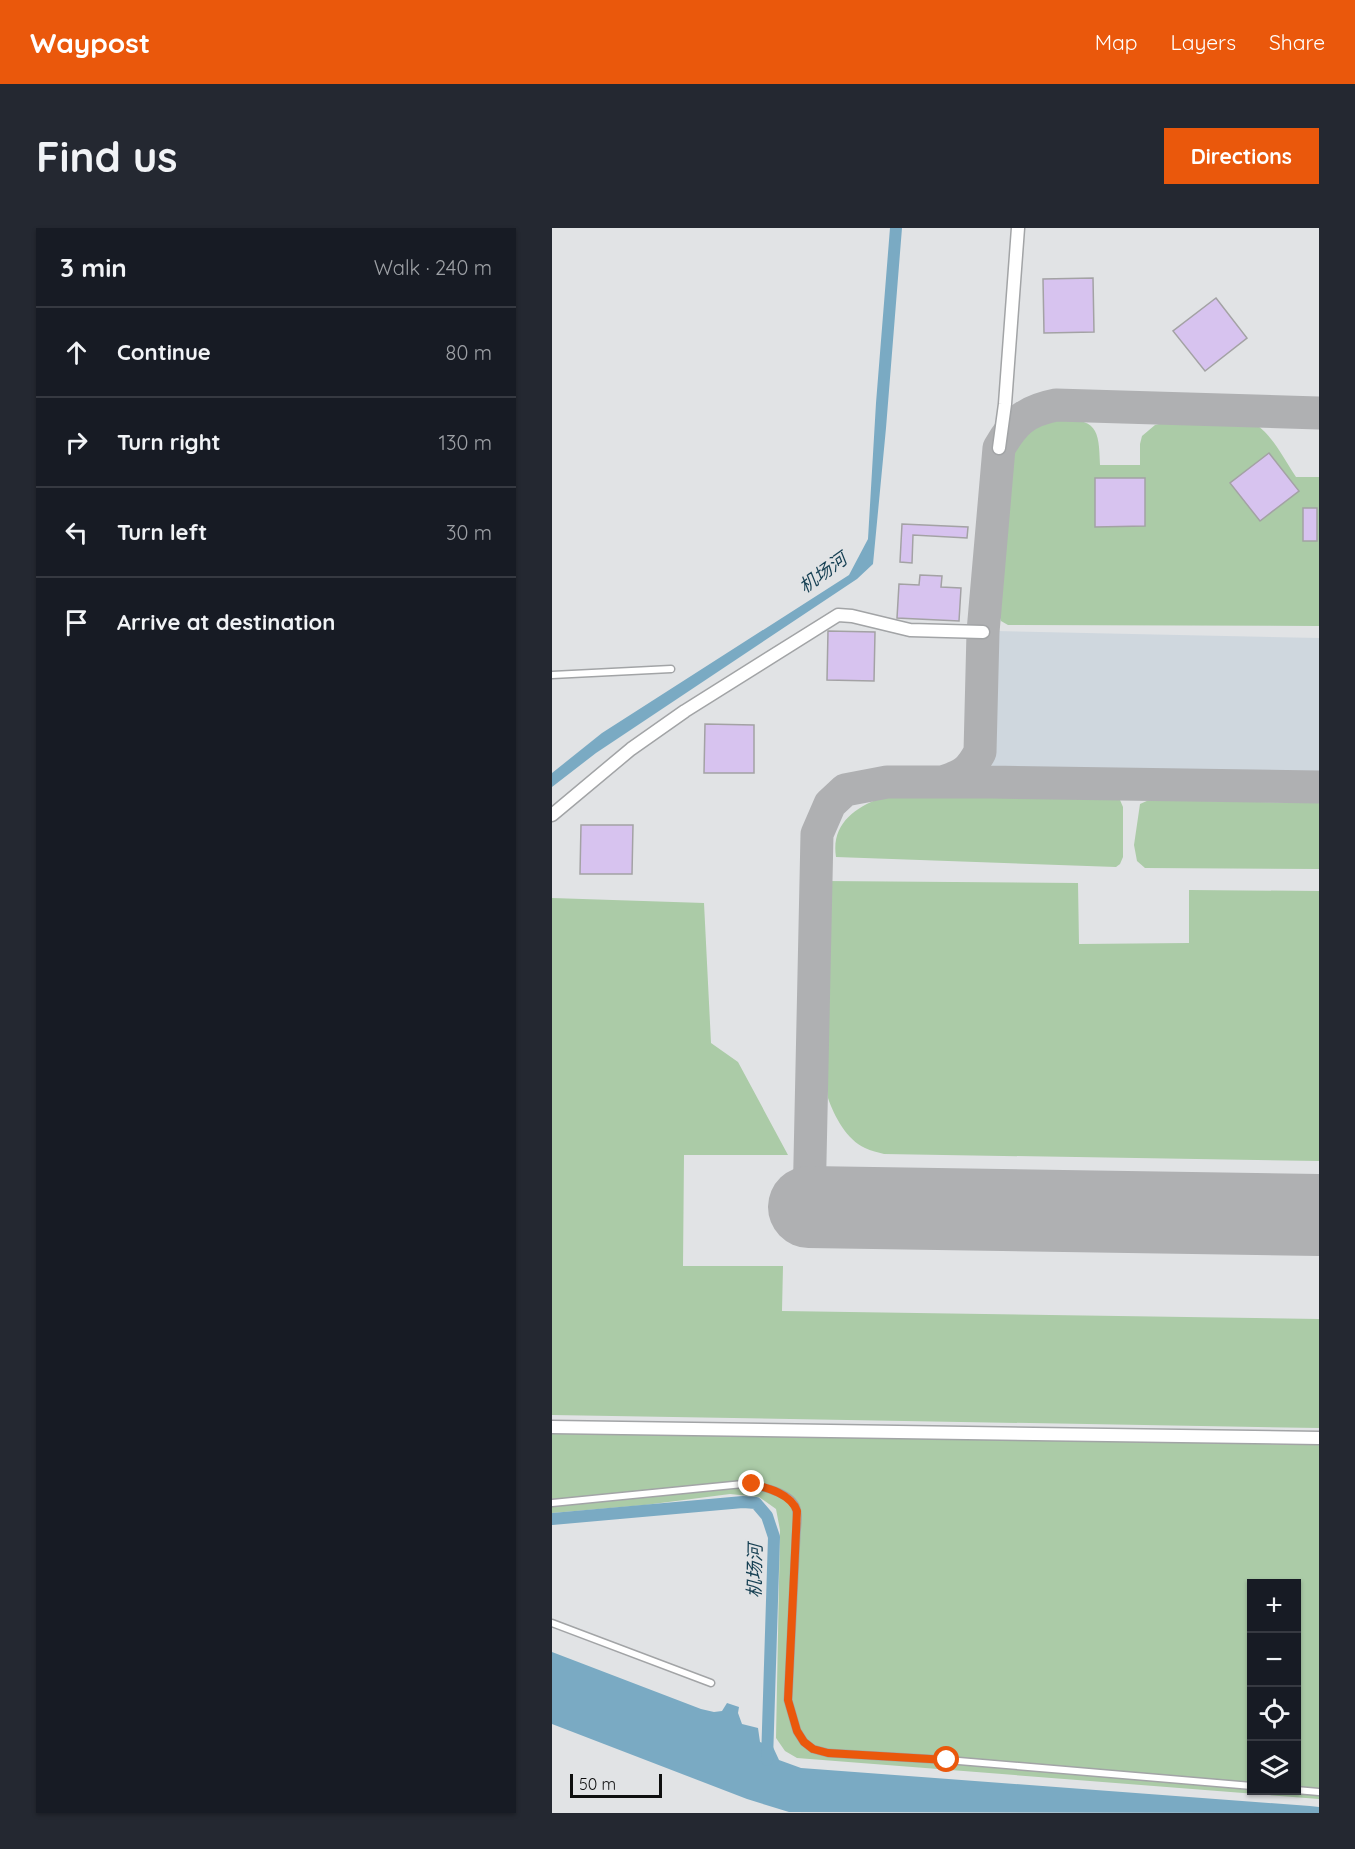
<!DOCTYPE html>
<meta charset="utf-8">
<style>
:root{--surface:#171b24;--page:#242831;--text:#f1f3f6;--muted:#9ea1a6;--line:#363941;--accent:#ea580c}
body{margin:0;font-family:Quicksand,"Noto Sans SC",sans-serif;background:var(--page);color:var(--text)}
.controls{position:absolute;right:18px;bottom:18px;display:grid;overflow:hidden;border-radius:0px;box-shadow:0 2px 4px #0004}
.controls button{width:54px;height:54px;display:grid;place-items:center;padding:0;border:0;border-bottom:2px solid var(--line);background:var(--surface);color:var(--text);font:30px sans-serif}
.scale{position:absolute;left:18px;bottom:15px;width:92px;box-sizing:border-box;padding-left:6px;border:3px solid #0e0f0f;border-top:0;font-size:16px;line-height:21px;white-space:nowrap;color:#0e0f0f;-webkit-text-stroke:4px #e1e3e5;paint-order:stroke}
.stop{position:absolute;width:18px;height:18px;margin:-14px;border:4px solid #ea580c;border-radius:50%;background:#fff}
.stop.end{background:#ea580c;border-color:#fff;box-shadow:0 2px 6px #0008}
.list{margin:0;padding:0;list-style:none}
h2{display:flex;justify-content:space-between;align-items:center;height:78px;margin:0;padding:0 24px;font-size:26px}
h2 small{font-size:20px;font-weight:400;color:var(--muted)}
.list li{display:grid;grid-template-columns:39px 1fr auto;gap:18px;align-items:center;box-sizing:border-box;height:90px;padding:0 24px;border-top:2px solid var(--line)}
.list b{display:block;font-size:22px;white-space:nowrap}
.list em{font-size:20px;font-style:normal;color:var(--muted)}
.icon{flex:none;width:33px;height:33px;fill:none;stroke:currentColor;stroke-width:2;stroke-linecap:round;stroke-linejoin:round}
.map{position:relative;flex:none;width:767px;height:1585px;overflow:hidden;border-radius:0px}
header{display:flex;align-items:center;gap:36px;box-sizing:border-box;height:84px;padding:0 30px;background:var(--accent);color:#fff}
header strong{font-size:28px}
nav{display:flex;gap:33px;margin-inline-start:auto;font-size:21px}
.intro{display:flex;align-items:center;justify-content:space-between;box-sizing:border-box;height:144px;padding:0 36px}
h1{margin:0;font-size:42px}
.button{padding:15px 27px;border-radius:0px;background:var(--accent);color:#fff;font-size:21px;font-weight:700}
main{display:flex;gap:36px;padding:0 36px}
aside{flex:1;background:var(--surface);border-radius:0px;box-shadow:0 2px 4px #0004}
.map>svg:first-child{display:block}
.built{fill:#cfd7de}
.green{fill:#abcba7;fill-rule:evenodd}
.water{fill:#7aaac3}
.lines{fill:none;stroke-linecap:round;stroke-linejoin:round}
.canal{stroke:#7aaac3;stroke-width:12}
.taxiway{stroke:#afb0b2;stroke-width:33}
.runway{stroke:#afb0b2;stroke-width:82}
.building{fill:#d7c3ef;stroke:#a3a2a4;stroke-width:1.5}
.service-casing{stroke:#a2a4a6;stroke-width:9}
.minor-casing{stroke:#a2a4a6;stroke-width:15}
.service{stroke:#fff;stroke-width:6}
.minor{stroke:#fff;stroke-width:12}
.route{stroke:#ea580c;stroke-width:8}
.labels{text-anchor:middle;stroke-width:5;stroke-linejoin:round;paint-order:stroke}
.water-label{font-size:18px;font-style:italic;fill:#153f52;stroke:#e1e3e5}
</style>
<header>
<strong>Waypost</strong>
<nav><a>Map</a><a>Layers</a><a>Share</a></nav>
</header>
<div class="intro"><h1>Find us</h1><a class="button">Directions</a></div>
<main>
<aside>
<h2>3 min<small>Walk · 240 m</small></h2>
<ul class="list">
<li><svg class="icon" aria-label="ahead" viewBox="0 0 24 24"><path d="M12 20V5M6 11l6-6 6 6"/></svg><div><b>Continue</b></div><em>80 m</em></li>
<li><svg class="icon" aria-label="right" viewBox="0 0 24 24"><path d="M7 20v-9h11M14 6l5 5-5 5"/></svg><div><b>Turn right</b></div><em>130 m</em></li>
<li><svg class="icon" aria-label="left" viewBox="0 0 24 24"><path d="M17 20v-9H6M10 6l-5 5 5 5"/></svg><div><b>Turn left</b></div><em>30 m</em></li>
<li><svg class="icon" aria-label="arrive" viewBox="0 0 24 24"><path d="M6 21V4h12l-3 4 3 4H6"/></svg><div><b>Arrive at destination</b></div></li>
</ul>
</aside>
<div class="map">
<svg width="767" height="1585" viewBox="0 0 767 1585">
<rect width="100%" height="100%" fill="#e1e3e5"/>
<path class="built" d="M443,403L767,410V559L439,554Z"/>
<path class="green" d="M505,191C545,191 547,200 548,237H588V216L590,208L603,197L611,195L705,197C722,210 732,231 744,249H767V398L456,397L449,393L446,383L456,236C466,208 474,197 505,191Z
M561,569L568,572L571,579V629L568,636L564,639L284,629C279,597 301,581 328,570Z
M597,572L767,575V641L593,640L585,633L582,617L588,576Z
M272,653L526,655L527,716L637,715V662L767,663V933L332,926C326,924 319,923 313,920C295,912 282,888 276,870Z
M0,670L152,675L159,815L186,834L236,927H132L131,1038H231L230,1083L767,1091V1200L0,1187Z
M0,1204L767,1217V1571L245,1530L233,1523L224,1510L228,1302L224,1281L207,1269L178,1266L93,1277L0,1285ZM700,1356H744V1562H700Z"/>
<path class="water" d="M338,0H350L334,200L321,336L305,351L44,525L0,559V545L50,505L297,347L316,311L324,175Z
M0,1424L149,1481L162,1484L170,1483L175,1475L187,1479L186,1485L190,1496L206,1500L208,1514L221,1519L227,1532L249,1540L758,1578L767,1579V1585L237,1584L195,1571L0,1496Z"/>
<g class="lines">
<path class="canal" d="M0,1291L191,1274L204,1275L215,1288L222,1309L215,1532"/>
<path class="taxiway" d="M390,554C411,548 418,543 428,524L431,404L447,220C462,194 473,183 504,177L767,185
M257,979L265,606L278,576L293,562L335,554H439L767,559"/>
<path class="runway" d="M257,979L767,987"/>
</g>
<path class="building" d="M541,50L542,104L492,105L491,51Z
M664,70L695,110L653,143L621,103Z
M717,225L747,263L708,293L678,255Z
M543,250H593V298L543,299Z
M751,280H765V313H751Z
M350,296L416,299L415,310L361,307L360,335L348,334Z
M368,347L390,348L389,359L409,360L407,393L345,390L347,356L367,357Z
M276,403L323,404L322,453L275,452Z
M153,496L202,497V545H152Z
M29,597H81L80,646H28Z"/>
<g class="lines">
<defs>
<path id="service" d="M0,447L119,441
M0,1275L191,1256C204,1256 235,1264 242,1276C248,1284 244,1300 244,1309L236,1472L245,1503L252,1514L261,1521L276,1525L395,1532L700,1558
M0,1395L159,1455
M744,1562L767,1564"/>
<path id="minor" d="M447,220L453,176L466,0
M0,587L79,521L133,483L286,387L300,388L358,402L431,404
M0,1199L767,1210"/>
</defs>
<use href="#service" class="service-casing"/>
<use href="#minor" class="minor-casing"/>
<use href="#service" class="service"/>
<use href="#minor" class="minor"/>
</g>
<g class="lines">
<path class="route" d="M200,1256C216,1260 239,1266 245,1283L236,1472L245,1503L252,1514L261,1521L276,1525L395,1532"/>
</g>
<g class="labels">
<g class="water-label">
<text transform="translate(271 345) rotate(-36)" y="6">机场河</text>
<text transform="translate(203 1343) rotate(-89)" y="6">机场河</text>
</g>
</g>
</svg>
<div class="controls">
<button>+</button>
<button>−</button>
<button><svg class="icon" aria-label="locate" viewBox="0 0 24 24"><circle cx="12" cy="12" r="6"/><path d="M12 2v4M12 18v4M2 12h4M18 12h4"/></svg></button>
<button><svg class="icon" aria-label="layers" viewBox="0 0 24 24"><path d="M12 4l9 5-9 5-9-5zM3 14l9 5 9-5"/></svg></button>
</div>
<div class="scale">50 m</div>
<div class="stop" style="left:395px;top:1532px"></div>
<div class="stop end" style="left:200px;top:1256px"></div>
</div>
</main>
